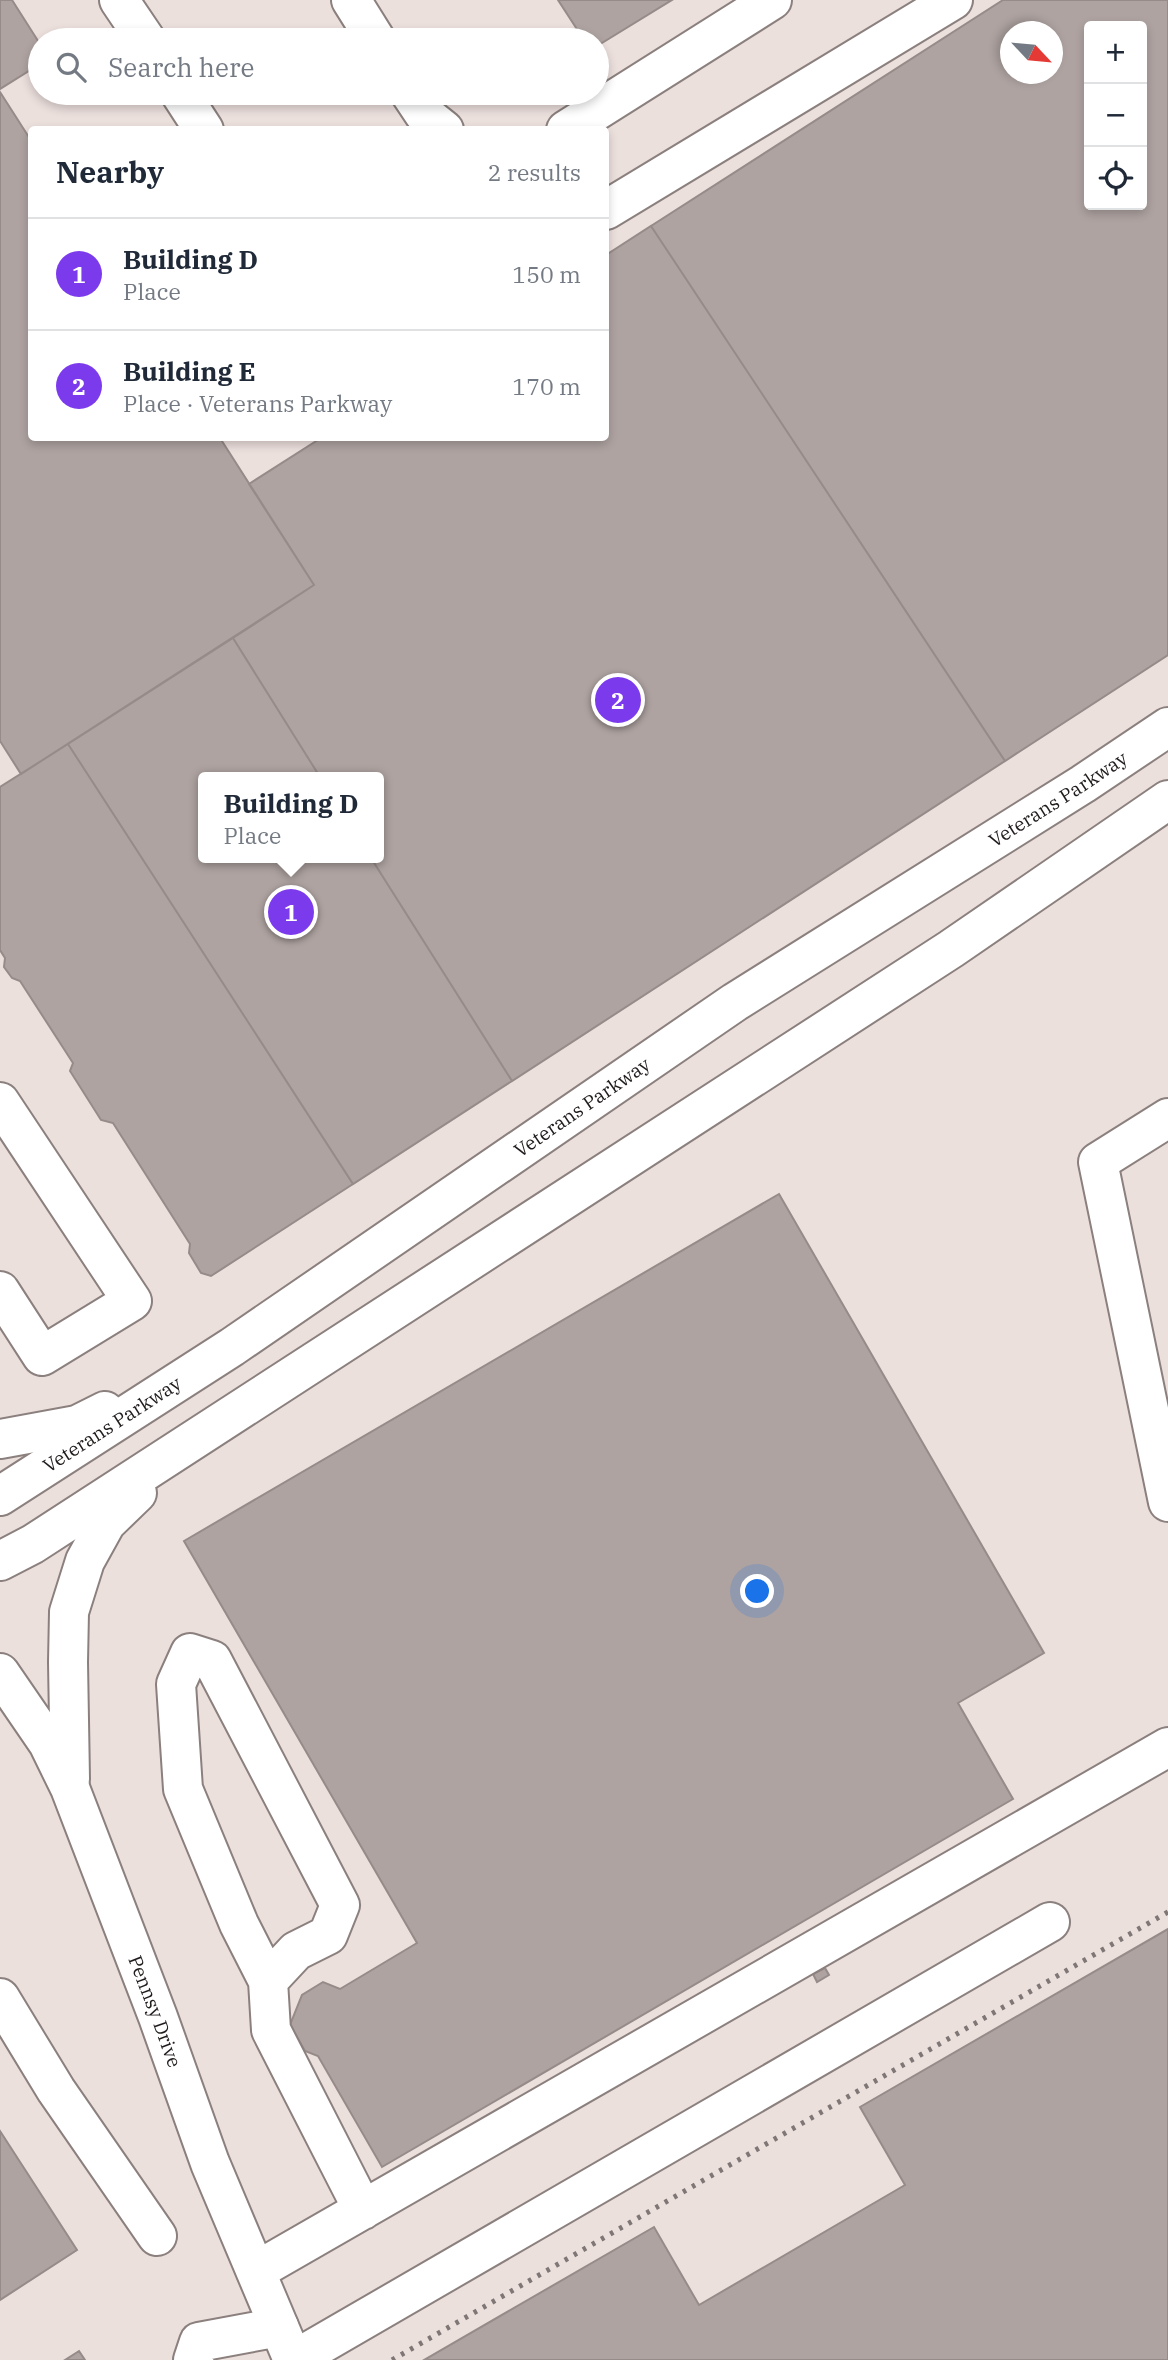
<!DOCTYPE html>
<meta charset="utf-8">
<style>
:root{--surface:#fff;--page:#f6f6f7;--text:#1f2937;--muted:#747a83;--line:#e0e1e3;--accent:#7c3aed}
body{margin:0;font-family:"IBM Plex Serif",serif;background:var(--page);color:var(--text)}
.controls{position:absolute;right:21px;top:21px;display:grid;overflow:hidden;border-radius:7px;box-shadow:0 4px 10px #0003}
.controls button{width:63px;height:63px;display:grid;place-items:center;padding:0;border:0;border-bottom:2px solid var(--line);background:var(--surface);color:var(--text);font:35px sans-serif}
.compass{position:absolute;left:1000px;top:21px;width:63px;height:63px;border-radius:50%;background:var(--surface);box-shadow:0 4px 10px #0003;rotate:116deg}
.you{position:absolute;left:758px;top:1592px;width:24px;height:24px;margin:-18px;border:5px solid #fff;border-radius:50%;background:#1a73e8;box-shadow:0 0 0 10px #1a73e833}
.badge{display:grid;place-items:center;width:46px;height:46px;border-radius:50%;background:var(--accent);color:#fff;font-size:23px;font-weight:700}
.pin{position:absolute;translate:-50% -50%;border:4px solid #fff;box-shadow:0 2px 7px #0006}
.popup{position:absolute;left:198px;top:772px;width:186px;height:91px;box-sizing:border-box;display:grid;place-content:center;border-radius:7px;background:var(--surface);filter:drop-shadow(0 2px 5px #0005);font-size:23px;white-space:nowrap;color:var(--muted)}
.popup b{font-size:26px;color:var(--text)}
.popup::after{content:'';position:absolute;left:50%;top:100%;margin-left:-14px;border:14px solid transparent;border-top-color:var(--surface)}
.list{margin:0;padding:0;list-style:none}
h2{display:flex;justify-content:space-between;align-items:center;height:91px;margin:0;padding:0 28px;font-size:30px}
h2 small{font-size:23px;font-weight:400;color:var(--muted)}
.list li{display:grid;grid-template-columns:46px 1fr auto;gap:21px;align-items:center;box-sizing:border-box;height:112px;padding:0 28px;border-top:2px solid var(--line)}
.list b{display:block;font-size:26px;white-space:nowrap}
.list p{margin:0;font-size:23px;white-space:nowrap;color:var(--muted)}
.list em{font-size:23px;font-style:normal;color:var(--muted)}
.icon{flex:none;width:38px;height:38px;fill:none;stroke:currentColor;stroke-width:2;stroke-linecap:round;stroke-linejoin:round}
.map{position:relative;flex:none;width:1168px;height:2360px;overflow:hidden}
.search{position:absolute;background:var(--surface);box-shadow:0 4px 10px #0003;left:28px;top:28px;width:581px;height:77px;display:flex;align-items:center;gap:18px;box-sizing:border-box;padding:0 24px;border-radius:38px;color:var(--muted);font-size:26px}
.panel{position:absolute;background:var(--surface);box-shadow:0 4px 10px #0003;left:28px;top:126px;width:581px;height:315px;border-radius:7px}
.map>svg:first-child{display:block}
.building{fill:#aea3a1;stroke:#968b88;stroke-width:2;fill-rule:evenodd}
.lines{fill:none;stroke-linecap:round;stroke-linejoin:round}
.minor-casing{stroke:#8b807e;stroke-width:42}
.major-casing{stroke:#8b807e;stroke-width:42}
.minor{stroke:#fff;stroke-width:38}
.major{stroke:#fff;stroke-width:38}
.rail{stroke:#7f7775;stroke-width:5;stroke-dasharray:3.5 7;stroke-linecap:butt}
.labels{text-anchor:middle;stroke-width:5;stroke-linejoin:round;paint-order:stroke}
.street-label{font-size:19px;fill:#201c1b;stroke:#ece0dd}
</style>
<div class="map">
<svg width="1168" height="2360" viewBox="0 0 1168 2360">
<rect width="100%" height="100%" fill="#ece0dd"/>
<path class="building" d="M0,0H12L40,44V64L0,89Z
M558,0H672L597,46V40H584Z
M1003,0H1168V655L1005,761L651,226ZM1089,26H1142V205H1089ZM1010,32H1052V74H1010Z
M0,92L32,142V438H220L314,585L21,774L0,741Z
M651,226L1005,761L512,1081L371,858H378V777H320L233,638L314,585L249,484L321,438H606V255Z
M233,638L320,777H204V858H371L512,1081L353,1184L68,744Z
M68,744L353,1184L211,1276L201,1273L189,1253L190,1244L113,1123L101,1120L70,1071L73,1063L20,981L12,978L4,967L5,958L0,950V787Z
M779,1194L1044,1653L958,1703L1013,1799L382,2167L318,2056L305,2051L290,2025L302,1995L323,1982L340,1989L417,1943L184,1541Z
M1168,1929V2360H424L654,2227L699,2305L905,2185L860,2107Z
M825,1968L829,1975L817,1982L813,1974Z
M0,2131L77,2250L0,2300Z
M79,2351L85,2360H65Z"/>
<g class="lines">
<defs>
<path id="minor" d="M119,0L146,40
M351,0L376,40
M180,93L204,130
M410,93L424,114L444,130
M566,130L772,0
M606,210L953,0
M0,1102L132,1301L42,1356L0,1291
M1168,1118L1098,1162L1168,1502
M268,1981L239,1924L183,1789L176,1684L190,1653L212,1660L340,1905L328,1935L296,1951L268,1981L271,2030L363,2210
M0,1998L56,2090L157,2236
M256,2271L1168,1747
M193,2360L199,2342L279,2327
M294,2360L1050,1922"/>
<g id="major">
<path d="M0,1439L77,1425L105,1411"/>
<path id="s1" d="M0,1496L232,1347L735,1002L1083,784L1168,727"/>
<path d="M0,1561L33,1544L951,949L1168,800"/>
<path id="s2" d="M0,1673L48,1743L70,1788L158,2017L210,2163L293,2360"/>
<path d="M70,1779L68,1662L69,1612L85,1561L106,1523L137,1493"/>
</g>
</defs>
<use href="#minor" class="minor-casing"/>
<use href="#major" class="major-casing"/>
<use href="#minor" class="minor"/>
<use href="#major" class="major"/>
<path class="rail" d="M392,2360L1168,1912"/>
</g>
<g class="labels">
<g class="street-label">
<text dy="7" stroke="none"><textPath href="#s1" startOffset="1267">Veterans Parkway</textPath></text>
<text dy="7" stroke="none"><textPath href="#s1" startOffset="700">Veterans Parkway</textPath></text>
<text dy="7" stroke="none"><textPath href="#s1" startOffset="133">Veterans Parkway</textPath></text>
<text dy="7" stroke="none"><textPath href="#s2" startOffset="374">Pennsy Drive</textPath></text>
</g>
</g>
</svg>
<div class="controls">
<button>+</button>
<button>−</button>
<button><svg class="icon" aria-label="locate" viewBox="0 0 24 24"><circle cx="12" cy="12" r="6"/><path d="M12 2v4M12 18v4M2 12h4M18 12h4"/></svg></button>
</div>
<svg class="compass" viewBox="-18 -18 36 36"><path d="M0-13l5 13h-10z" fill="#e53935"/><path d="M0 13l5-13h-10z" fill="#747a83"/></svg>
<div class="you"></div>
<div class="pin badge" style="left:291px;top:912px">1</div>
<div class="popup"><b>Building D</b>Place</div>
<div class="pin badge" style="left:618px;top:700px">2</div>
<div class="search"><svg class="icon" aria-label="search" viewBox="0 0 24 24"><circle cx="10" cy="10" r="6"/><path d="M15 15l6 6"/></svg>Search here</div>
<section class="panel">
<h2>Nearby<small>2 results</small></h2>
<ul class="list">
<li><span class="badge">1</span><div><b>Building D</b><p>Place</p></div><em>150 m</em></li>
<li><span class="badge">2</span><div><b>Building E</b><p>Place · Veterans Parkway</p></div><em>170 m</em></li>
</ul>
</section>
</div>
